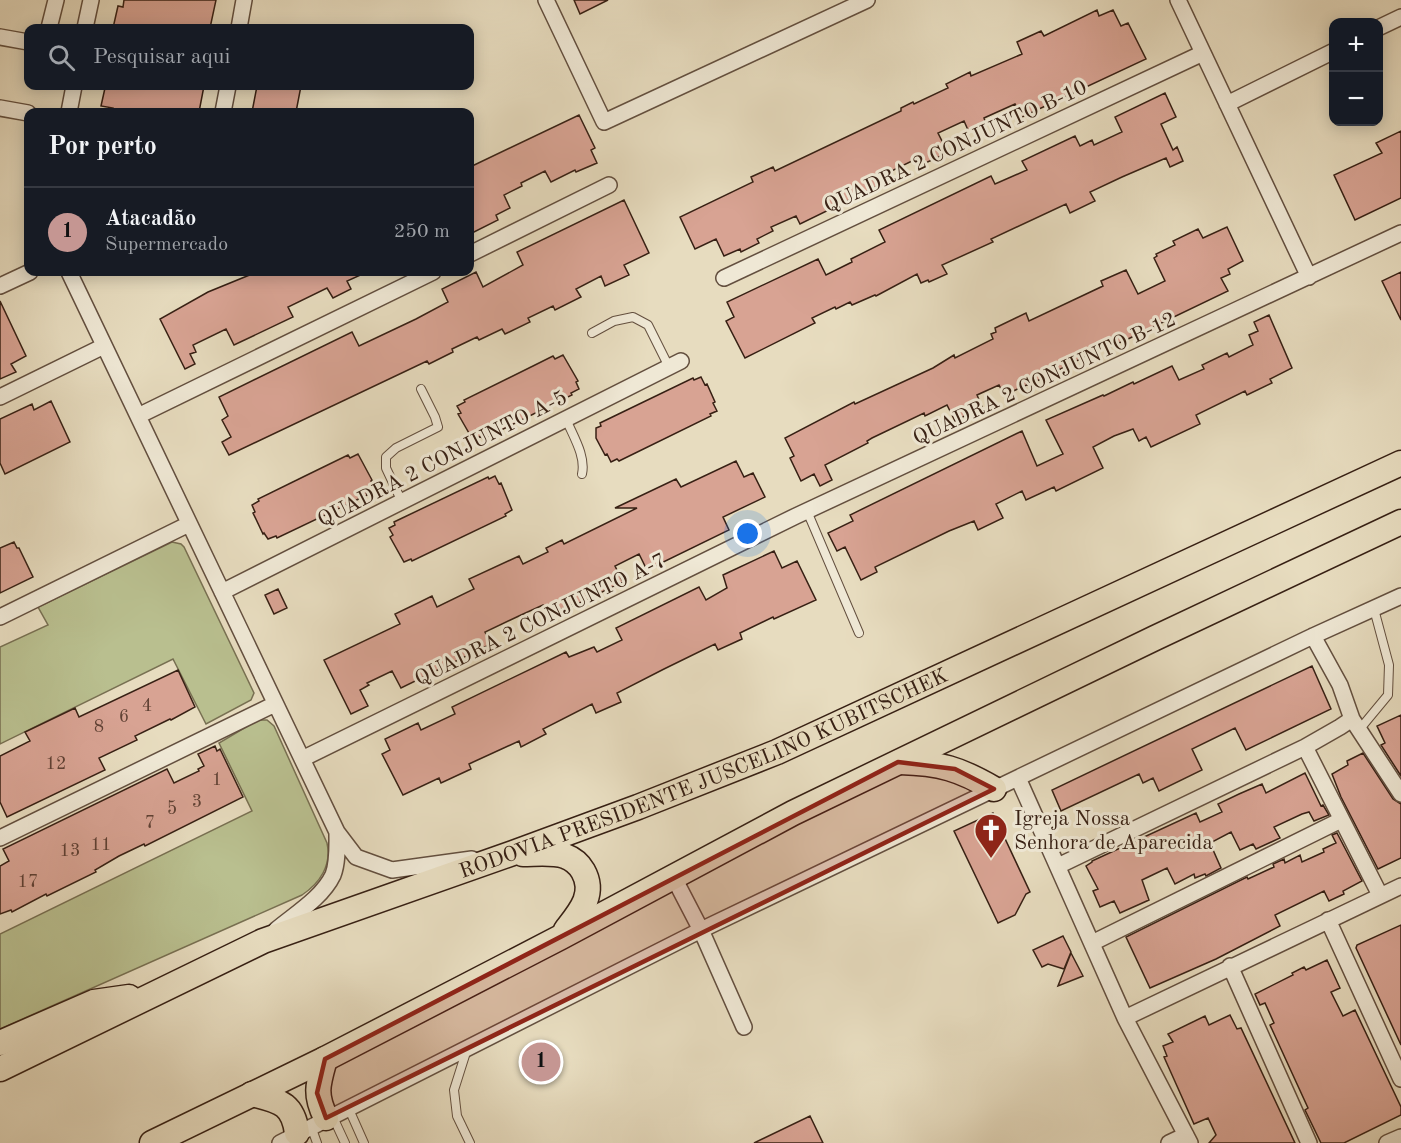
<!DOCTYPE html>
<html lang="pt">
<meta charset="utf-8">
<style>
:root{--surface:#171b24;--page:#20242c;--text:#f1f3f6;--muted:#9ea1a6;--line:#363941;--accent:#c59692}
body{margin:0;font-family:"Old Standard TT",serif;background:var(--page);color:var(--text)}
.controls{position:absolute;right:18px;top:18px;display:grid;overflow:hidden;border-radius:12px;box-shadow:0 3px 15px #0003}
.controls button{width:54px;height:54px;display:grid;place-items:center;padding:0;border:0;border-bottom:2px solid var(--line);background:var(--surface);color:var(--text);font:30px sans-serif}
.you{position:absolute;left:748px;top:534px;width:21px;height:21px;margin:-15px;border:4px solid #fff;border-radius:50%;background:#1a73e8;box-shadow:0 0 0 9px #1a73e833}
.badge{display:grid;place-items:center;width:39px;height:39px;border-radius:50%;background:var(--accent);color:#111;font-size:20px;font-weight:700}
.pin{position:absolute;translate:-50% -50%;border:3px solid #fff;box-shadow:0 2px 6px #0006}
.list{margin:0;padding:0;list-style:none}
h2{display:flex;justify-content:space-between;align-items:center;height:78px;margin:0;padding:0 24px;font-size:26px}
h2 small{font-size:20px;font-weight:400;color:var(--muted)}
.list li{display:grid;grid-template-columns:39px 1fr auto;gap:18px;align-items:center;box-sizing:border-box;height:90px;padding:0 24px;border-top:2px solid var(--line)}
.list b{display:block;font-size:22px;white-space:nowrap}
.list p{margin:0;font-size:20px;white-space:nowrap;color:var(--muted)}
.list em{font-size:20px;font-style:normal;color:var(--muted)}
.icon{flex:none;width:33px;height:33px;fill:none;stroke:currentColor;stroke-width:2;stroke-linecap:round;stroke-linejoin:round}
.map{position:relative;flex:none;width:1401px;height:1143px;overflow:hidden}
.search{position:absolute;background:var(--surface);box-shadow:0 3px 15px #0003;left:24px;top:24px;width:450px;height:66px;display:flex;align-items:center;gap:15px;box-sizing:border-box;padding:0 21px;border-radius:12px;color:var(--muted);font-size:22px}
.panel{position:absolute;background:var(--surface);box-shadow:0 3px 15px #0003;left:24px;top:108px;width:450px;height:168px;border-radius:12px}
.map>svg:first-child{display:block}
.green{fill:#b9bf8f;stroke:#787052;stroke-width:1.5}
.building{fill:#d8a393;stroke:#372014;stroke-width:1.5}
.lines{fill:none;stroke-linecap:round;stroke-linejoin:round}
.service-casing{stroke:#634f3f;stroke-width:10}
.minor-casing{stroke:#634f3f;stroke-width:18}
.trunk-casing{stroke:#372014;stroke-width:27}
.service{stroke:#efe8d5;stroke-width:8}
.minor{stroke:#efe8d5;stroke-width:15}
.trunk{stroke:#e7dcbf;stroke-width:24}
.marked{fill:#8f2418;fill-opacity:0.2;stroke:#8f2418;stroke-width:4.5;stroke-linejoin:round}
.labels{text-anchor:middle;stroke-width:6;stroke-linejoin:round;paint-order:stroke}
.number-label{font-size:18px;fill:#5f4134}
.street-label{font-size:21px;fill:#372014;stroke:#efe8d5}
.poi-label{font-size:21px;fill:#372014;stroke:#efe8d5;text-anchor:start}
</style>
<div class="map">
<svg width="1401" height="1143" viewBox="0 0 1401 1143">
<rect width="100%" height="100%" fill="#e7dcbf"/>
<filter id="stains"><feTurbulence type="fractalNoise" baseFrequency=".00333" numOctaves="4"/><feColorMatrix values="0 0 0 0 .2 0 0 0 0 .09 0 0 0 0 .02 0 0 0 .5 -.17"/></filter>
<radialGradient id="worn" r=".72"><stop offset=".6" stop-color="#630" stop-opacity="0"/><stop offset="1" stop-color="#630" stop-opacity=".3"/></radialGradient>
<path class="green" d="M172,542L181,544L184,547L254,693L251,700L206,724L173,659L0,744V647L48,625L38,607Z
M258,720H267L274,726L327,843C332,865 320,883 302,895L0,1029V934L252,811L219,743Z"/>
<path class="building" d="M124,0H216L210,28H113L118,6L123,7Z
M574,0H608L580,14Z
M1097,10L1099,16L1113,10L1121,26L1128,23L1146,59L1022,117L1015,104L984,118L985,121L968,130L964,121L938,133L948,153L923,164L920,157L877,178L880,185L800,224L796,216L771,227L773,231L757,239L759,243L741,252L740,249L724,256L716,239L695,249L680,217L753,182L751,177L773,167L775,171L901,111V108L913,102L914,104L948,88L946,84L970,72L971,76L1022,54L1017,42L1041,31L1044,36Z
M109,86H204L199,112H112L113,108L101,106L105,88L109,89Z
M257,86H301L296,112H252Z
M1165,93L1176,117L1161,124L1173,150L1177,147L1183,161L1170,167L1166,158L1122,177L1090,192L1095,201L1070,213L1066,204L991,239L993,242L942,265L947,274L929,282L928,280L921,283L917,274L876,296L875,295L852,305L850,302L836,309L835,307L812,318L815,323L745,358L726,321L734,317L727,302L818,259L826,275L852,262L851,259L885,242L879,230L991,176L995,184L1027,170L1022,161L1075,136L1080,146L1092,140L1094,145L1122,132L1115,117Z
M579,115L595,148L591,150L597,163L576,172L575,170L551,182L545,171L521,183L522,186L504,195L510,208L496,215L498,220L470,234V167Z
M1401,131V198L1355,220L1334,175L1382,153L1376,143Z
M624,200L649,253L624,265L629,275L605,286L601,276L576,289L581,297L555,310L553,306L528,318L530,322L505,334L502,329L479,340L477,337L452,349L453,352L429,364L427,361L229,455L222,442L231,437L222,420L228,416L219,397L352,332L359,346L416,319L448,302L442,289L476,272L483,287L523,265L517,252Z
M1227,227L1243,261L1228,269L1230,274L1221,278L1228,291L1128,339L1103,350L1102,348L1029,385V384L1004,395L999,385L977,395L982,407L955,421L947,405L925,416L924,413L872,438L867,441L868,443L825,465L832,480L820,486L814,474L801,481L790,458L794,456L785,438L854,402L855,404L933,368L954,355L955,358L993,339L991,334L996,332L995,328L1026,313L1029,321L1103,286L1101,281L1126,270L1138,294L1165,281L1154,258L1157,256L1156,254L1175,245L1173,241L1198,229L1203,238Z
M257,272H367L347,281L351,289L333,298L327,288L288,307L293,317L234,345L226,329L193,345L196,352L190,354L195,364L185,369L160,319L208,292Z
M1401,272V320L1382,281Z
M0,301L26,356L11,364L16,372L0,379Z
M1269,315L1292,368L1270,379L1272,383L1247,395L1245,391L1196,415L1200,424L1151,447L1146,437L1139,441L1133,429L1114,436L1093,447L1103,468L1056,491L1054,487L1026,500L1022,491L996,504L1003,518L978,530L974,521L949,531L875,567L877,572L861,580L845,547L837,551L828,533L853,521L850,515L1022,431L1037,466L1063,454L1046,420L1103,395L1104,396L1133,382L1134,384L1172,366L1179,380L1204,369L1202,365L1227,353L1229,357L1253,345L1249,335L1258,331L1254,322Z
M563,355L578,381L576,382L579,389L571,393L572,395L483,439L481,436L473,440L458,414L461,413L457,406L465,402L464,400L533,366L553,356L555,359Z
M701,377L705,385L707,384L715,402L713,403L717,411L710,414L711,416L619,461L617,459L611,462L607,454L605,455L596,438V428L601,426L600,423L693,378L694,380Z
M51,401L70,442L5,474L0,463V419L32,404L34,410Z
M358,454L372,480L371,481L374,488L366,492L367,495L277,538L276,536L268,539L264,533L263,534L253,513L255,512L252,505L259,501L258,499L305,476L348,455L350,458Z
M736,461L744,477L753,473L765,497L723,517L729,530L647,570L639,554L615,566L623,582L573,606L572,604L548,616L543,605L521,615L485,632L491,644L401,688L392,671L367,683L369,685L360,690L368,706L351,714L324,660L400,624L395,614L420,602L432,596L437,607L474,589L469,579L519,556L523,564L548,552L546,548L562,540L564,544L637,508H615L676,479L681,487Z
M495,476L499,484L501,483L512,510L505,514L506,516L412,561L411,559L404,562L390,537L393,535L389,528L395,525L394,522L488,477L489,479Z
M14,542L17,548H19L33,577L0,593V548Z
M774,551L782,568L797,561L816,600L774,619L773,617L740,633L742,639L718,650L715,644L664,669L617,693L621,702L596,713L592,704L543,729L546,734L521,747L519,741L469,764L471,769L441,783L439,778L403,795L382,754L390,750L385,739L418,723L421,730L455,714L452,707L566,652L569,657L594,647L597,652L622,640L616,628L699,587L706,600L727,588L723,575Z
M278,589L287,608L274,614L265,595Z
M1312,666L1331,709L1246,750L1235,728L1192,749L1202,770L1159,791L1153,778L1143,783L1139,774L1061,811L1052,790Z
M178,670L195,707L171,720L170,719L135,736L137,740L99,758L105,770L7,817L0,802V756L30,741L25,732L75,708L79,717Z
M1401,715V776L1381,745L1385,743L1377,726Z
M215,746L217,751L220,749L243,797L145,846L144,844L119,856L95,870L96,872L47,896L46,894L12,912L11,910L0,914V866L9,861L3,849L167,769L174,783L199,771L198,769L204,766L198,754Z
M1363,753L1393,799L1401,804V858L1378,869L1341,797L1332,774L1348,765L1347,761Z
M1305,773L1321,806L1323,805L1329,815L1314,821L1309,812L1302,814L1274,827L1280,838L1256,849L1253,844L1240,850L1231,832L1210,843L1221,868L1206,876L1205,874L1195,878L1194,874L1175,884L1167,868L1142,880L1149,900L1120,913L1114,901L1100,907L1093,891L1098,889L1086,866L1092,862V861L1196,813L1200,822L1222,812L1218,804L1239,794L1262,784L1266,793Z
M993,813L1030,892L1026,894L1015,915L998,923L954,831Z
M1337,833L1362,881L1343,891L1344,894L1329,901L1324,891L1275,915L1280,926L1216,959L1150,988L1126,937L1247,877L1248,879L1274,867L1273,864L1284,859L1285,863L1300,855L1302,862L1324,852L1323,849L1336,843L1332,835Z
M1401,925V1045L1356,948L1357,945Z
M1063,936L1071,952L1064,969L1048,964L1042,967L1033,950Z
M1071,953L1083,976L1058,986Z
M1327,960L1340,988L1331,992L1343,1016L1355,1010L1401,1107V1115L1344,1143H1321L1305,1110L1308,1108L1270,1025L1274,1023L1265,1003L1260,1005L1255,994L1293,975L1292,973L1304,967L1306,970Z
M1230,1015L1237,1029L1241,1028L1295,1143H1209L1216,1135L1208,1118L1194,1124L1164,1057L1167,1056L1163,1046L1173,1042L1168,1034L1205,1016L1209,1025Z
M810,1116L823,1143H754Z"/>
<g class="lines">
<defs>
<path id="service" d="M592,333L614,321L633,317L648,325L669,367
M566,419C573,436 586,456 582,474
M402,502L386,468V457L396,448L438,427L435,417L421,389
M807,511L859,633
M1359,730L1388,695L1389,665L1374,609
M467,1049L454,1090L457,1116L470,1143
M348,1107L364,1143
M333,1117L345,1143
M311,1126L317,1143"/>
<path id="minor" d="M546,0L604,122L867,0
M1178,0L1309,277
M49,28L56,0
M85,28L91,0
M239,28L244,0
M1378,28L1401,17
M0,37L28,42
M1227,104L1334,51
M0,108L28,113
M69,112L74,86
M223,112L228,86
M470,254L609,185
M69,272L337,832L356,857L392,870L472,859
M724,278L1203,53
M0,286L30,272
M0,397L104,346
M138,416L433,272
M222,592L681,361
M0,617L189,524
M1352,719L1401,794
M1305,747L1380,895
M302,759L796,516L1401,233
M1018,778L1125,1018L1190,1143
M0,838L275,704
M1058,866L1305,747L1340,727L1352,719L1340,685L1313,636
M673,876L701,930L744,1027
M1328,920L1401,1079
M276,930C295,914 322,898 333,875C338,862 337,846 337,832
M1092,943L1341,820
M1230,966L1309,1143
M1125,1018L1401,886
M280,1143L701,930L1313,636L1401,596
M1169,1143L1186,1135
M1387,1143L1401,1137"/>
<g id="trunk">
<path d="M900,762C940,763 960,769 994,789"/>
<path d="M523,854C536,854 553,852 565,856C573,859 579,864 583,871C596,894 580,912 566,930"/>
<path d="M0,1043L94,1002L129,997"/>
<path d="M325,1059C318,1084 314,1094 326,1118"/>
<path id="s1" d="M0,1069L263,941L513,853L638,807L777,752L1401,463"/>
<path d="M252,1094C278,1101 293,1102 297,1133"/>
<path d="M152,1143L325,1059L561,937L793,813L1155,638L1401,522"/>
</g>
</defs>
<use href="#service" class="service-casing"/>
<use href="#minor" class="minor-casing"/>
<use href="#trunk" class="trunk-casing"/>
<use href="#service" class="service"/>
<use href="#minor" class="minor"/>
<use href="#trunk" class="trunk"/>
</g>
<path class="marked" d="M898,762L955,769L994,789L326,1118L317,1093L325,1059Z"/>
<defs>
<symbol id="church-pin" viewBox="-11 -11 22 30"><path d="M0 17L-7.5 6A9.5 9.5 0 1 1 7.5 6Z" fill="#8f2418" stroke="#efe8d5"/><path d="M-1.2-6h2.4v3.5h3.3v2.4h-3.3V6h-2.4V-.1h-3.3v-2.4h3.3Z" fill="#fff"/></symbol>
</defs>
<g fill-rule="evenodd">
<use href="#church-pin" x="972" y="811" width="38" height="52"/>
</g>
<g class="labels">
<g class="number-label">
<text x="147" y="711">4</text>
<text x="124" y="722">6</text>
<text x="99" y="732">8</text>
<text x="56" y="769">12</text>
<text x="217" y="785">1</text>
<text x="197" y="807">3</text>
<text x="172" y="814">5</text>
<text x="150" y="828">7</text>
<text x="101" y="850">11</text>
<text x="70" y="856">13</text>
<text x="28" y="887">17</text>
</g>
<g class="street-label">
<text transform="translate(955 146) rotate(-25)" y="7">QUADRA 2 CONJUNTO B-10</text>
<text transform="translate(1044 378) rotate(-25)" y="7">QUADRA 2 CONJUNTO B-12</text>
<text transform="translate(442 458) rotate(-27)" y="7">QUADRA 2 CONJUNTO A-5</text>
<text transform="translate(540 619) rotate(-26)" y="7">QUADRA 2 CONJUNTO A-7</text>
<text dy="7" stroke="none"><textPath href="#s1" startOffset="764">RODOVIA PRESIDENTE JUSCELINO KUBITSCHEK</textPath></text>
</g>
<g class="poi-label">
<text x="1014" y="825">Igreja Nossa<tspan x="1014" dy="24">Senhora de Aparecida</tspan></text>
</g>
</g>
<rect width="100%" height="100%" filter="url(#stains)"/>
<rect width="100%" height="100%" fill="url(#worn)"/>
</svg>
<div class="controls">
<button>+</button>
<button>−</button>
</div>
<div class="you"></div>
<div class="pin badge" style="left:541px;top:1062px">1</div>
<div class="search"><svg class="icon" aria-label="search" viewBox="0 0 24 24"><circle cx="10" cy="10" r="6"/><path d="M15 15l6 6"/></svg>Pesquisar aqui</div>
<section class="panel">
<h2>Por perto<small></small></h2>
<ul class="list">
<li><span class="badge">1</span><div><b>Atacadão</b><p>Supermercado</p></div><em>250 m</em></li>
</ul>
</section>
</div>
